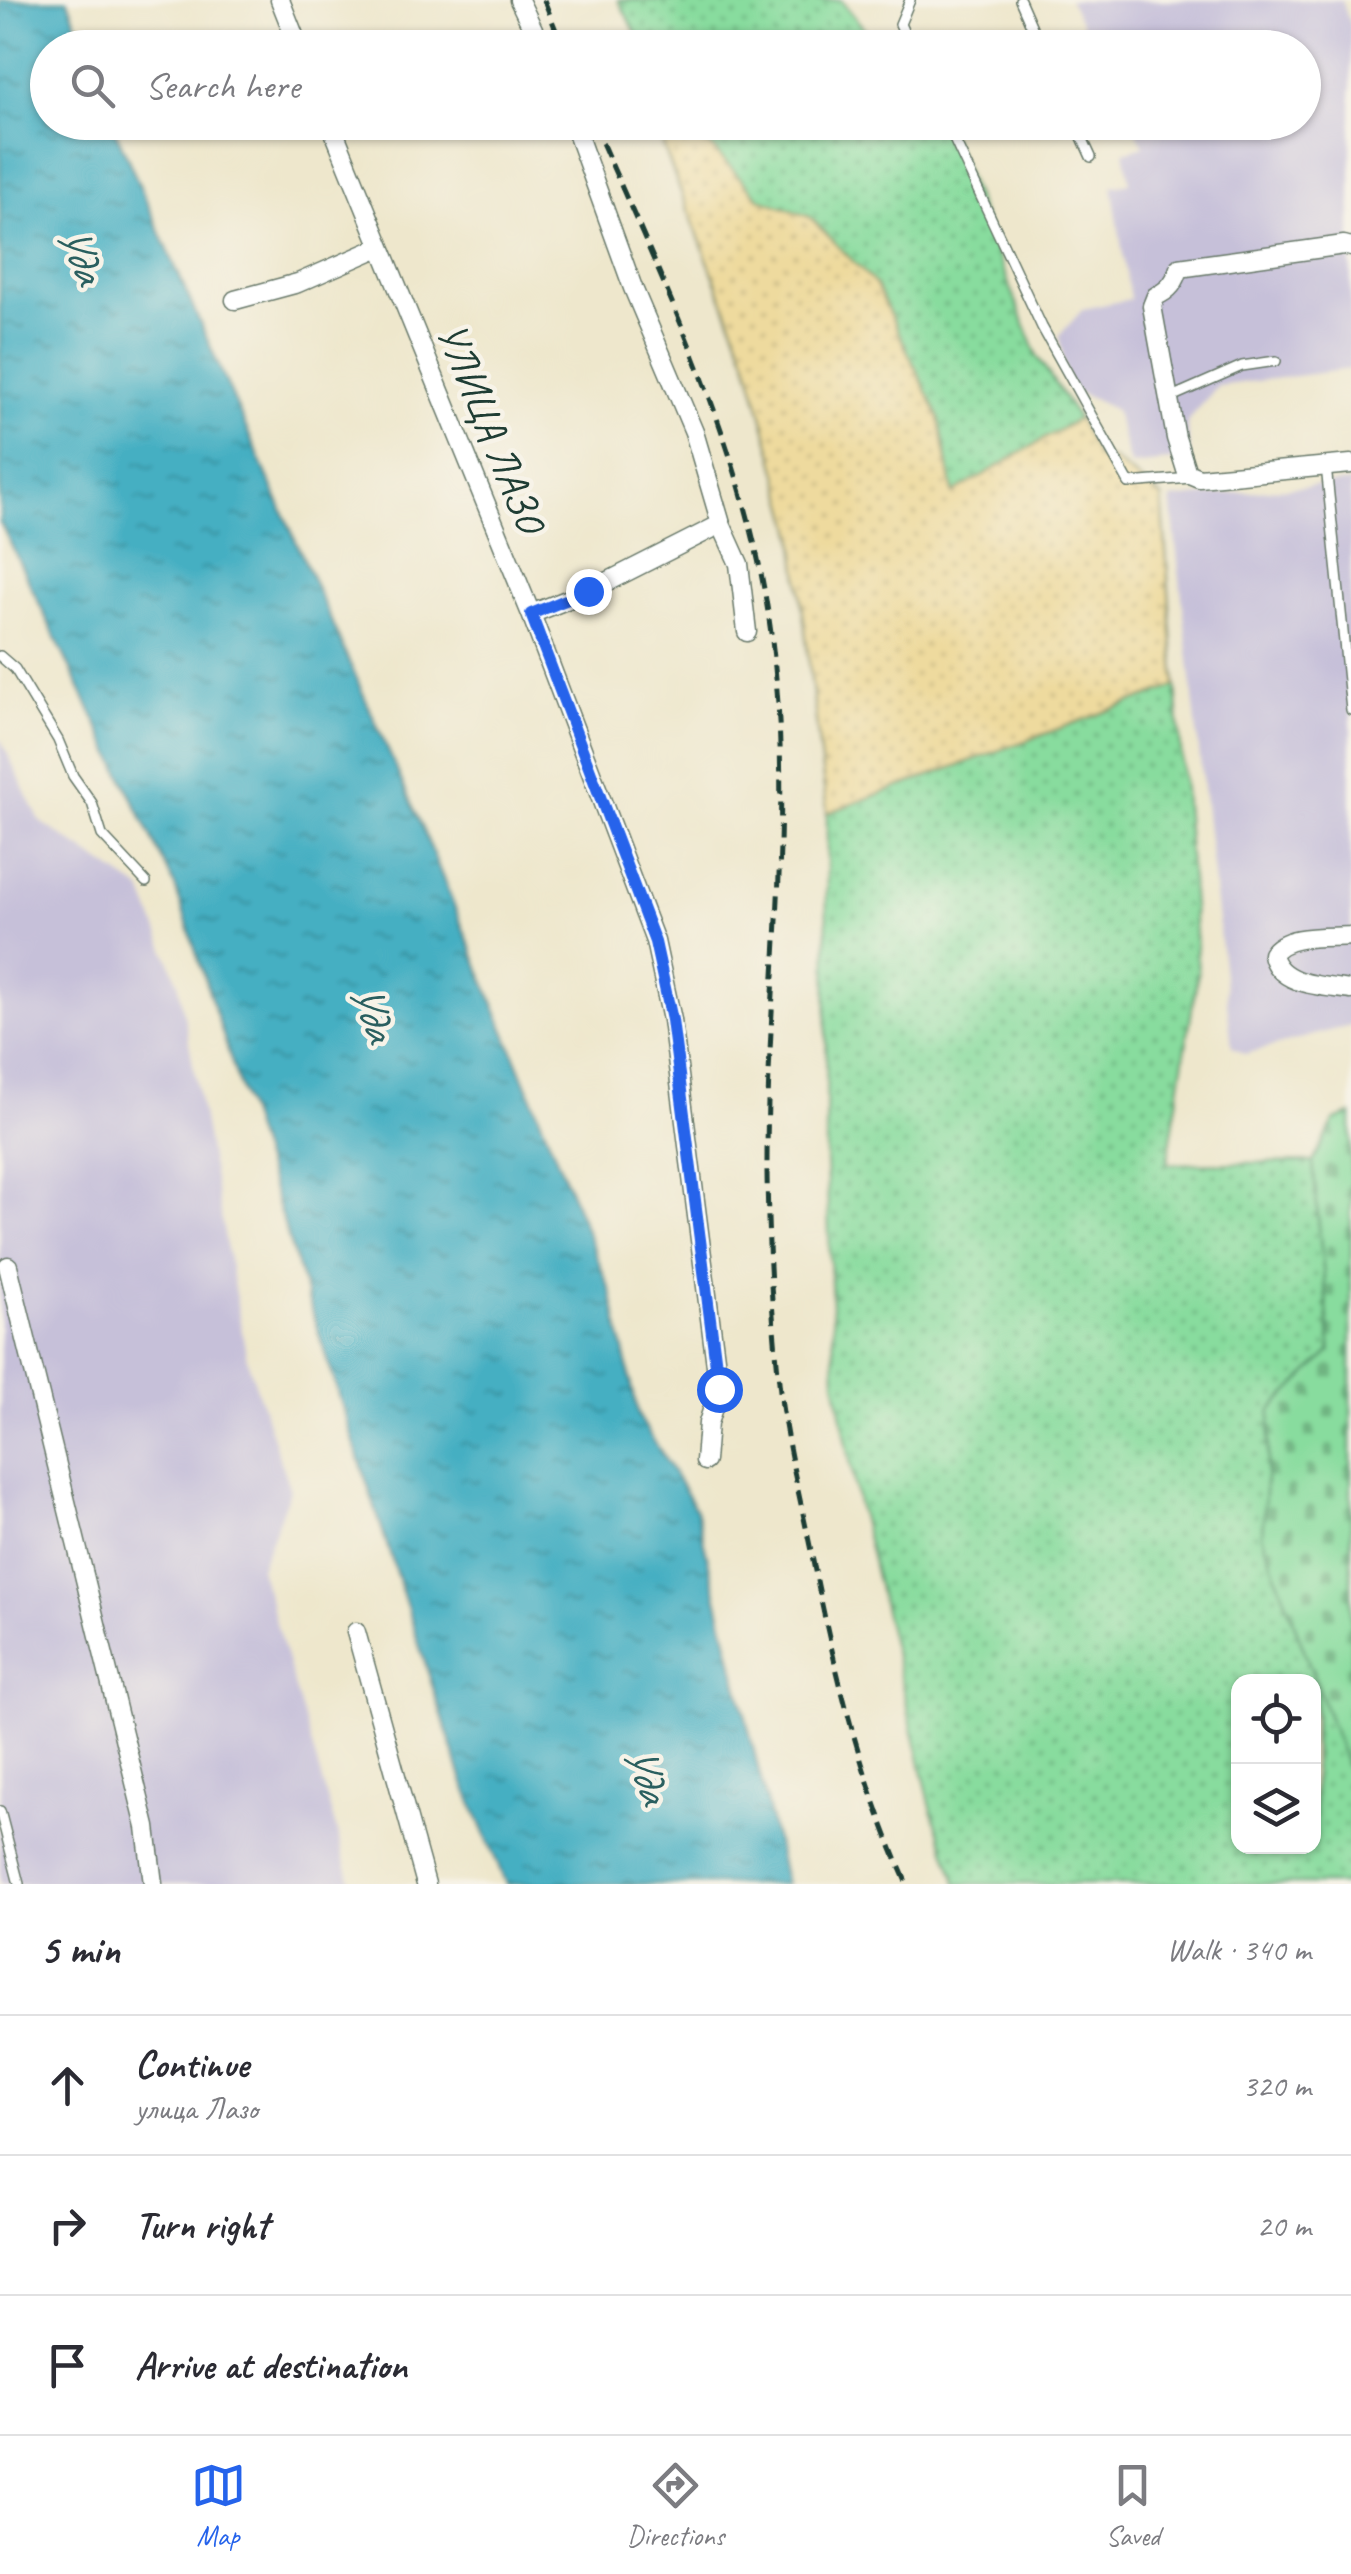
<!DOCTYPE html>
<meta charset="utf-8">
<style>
:root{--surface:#fff;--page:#f2f2f3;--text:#2b2b33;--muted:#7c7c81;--line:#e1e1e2;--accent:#2563eb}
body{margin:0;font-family:Caveat,sans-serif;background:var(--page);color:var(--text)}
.controls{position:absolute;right:30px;bottom:30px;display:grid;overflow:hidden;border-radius:20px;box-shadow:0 2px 8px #0004}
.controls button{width:90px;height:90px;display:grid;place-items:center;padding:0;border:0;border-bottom:2px solid var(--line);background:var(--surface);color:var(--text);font:50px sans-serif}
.stop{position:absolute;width:30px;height:30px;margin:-22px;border:8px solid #2563eb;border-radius:50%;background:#fff}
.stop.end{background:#2563eb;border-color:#fff;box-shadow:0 2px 10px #0008}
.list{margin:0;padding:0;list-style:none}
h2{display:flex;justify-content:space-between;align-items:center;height:130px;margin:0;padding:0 40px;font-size:42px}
h2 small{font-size:32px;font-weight:400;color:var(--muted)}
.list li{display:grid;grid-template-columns:65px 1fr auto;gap:30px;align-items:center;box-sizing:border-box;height:140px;padding:0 40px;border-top:2px solid var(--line)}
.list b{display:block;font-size:38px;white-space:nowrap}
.list p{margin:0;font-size:32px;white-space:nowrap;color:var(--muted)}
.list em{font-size:32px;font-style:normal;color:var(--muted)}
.icon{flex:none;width:55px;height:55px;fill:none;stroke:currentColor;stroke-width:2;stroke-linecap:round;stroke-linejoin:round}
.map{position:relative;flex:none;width:1351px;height:1884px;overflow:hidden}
.search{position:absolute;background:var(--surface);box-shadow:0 2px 8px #0004;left:30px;right:30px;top:30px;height:110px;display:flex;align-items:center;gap:25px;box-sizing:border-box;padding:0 35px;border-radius:55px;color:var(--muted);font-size:38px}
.sheet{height:550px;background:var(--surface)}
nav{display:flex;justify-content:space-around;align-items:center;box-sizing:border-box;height:140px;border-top:2px solid var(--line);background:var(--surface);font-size:28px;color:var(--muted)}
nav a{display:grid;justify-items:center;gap:5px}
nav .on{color:var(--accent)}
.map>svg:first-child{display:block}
.industrial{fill:#c6c0d9}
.grass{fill:url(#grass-dots);stroke:#548c69;stroke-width:2.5;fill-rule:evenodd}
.sand{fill:url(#sand-dots);stroke:#868c69;stroke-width:2.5}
.cemetery{fill:url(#cemetery-stones);stroke:#548c69;stroke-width:2.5}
.water{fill:url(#water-ripples);stroke:#32767b;stroke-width:2.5}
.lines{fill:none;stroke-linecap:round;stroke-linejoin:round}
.service-casing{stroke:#677869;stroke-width:12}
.minor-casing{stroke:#677869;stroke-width:21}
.service{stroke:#fff;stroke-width:9}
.minor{stroke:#fff;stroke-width:18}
.rail{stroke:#1f3d34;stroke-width:5;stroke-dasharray:15 8;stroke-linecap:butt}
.route{stroke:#2563eb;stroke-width:12}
.labels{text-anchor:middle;stroke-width:9;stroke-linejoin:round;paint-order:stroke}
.street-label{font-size:42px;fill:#1f3d34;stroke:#f7f3e8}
.water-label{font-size:45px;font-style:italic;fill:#2a5f5f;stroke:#f7f3e8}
</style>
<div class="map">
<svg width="1351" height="1884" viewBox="0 0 1351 1884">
<defs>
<pattern id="grass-dots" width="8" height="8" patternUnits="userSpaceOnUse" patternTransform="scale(2.5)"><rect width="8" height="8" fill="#88dc9e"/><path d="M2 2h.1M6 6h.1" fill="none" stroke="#6fb482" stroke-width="1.8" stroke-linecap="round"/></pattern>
<pattern id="sand-dots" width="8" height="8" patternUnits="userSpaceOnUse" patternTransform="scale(2.5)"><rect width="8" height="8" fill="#eeda9e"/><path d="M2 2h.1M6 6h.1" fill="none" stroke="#ccbc89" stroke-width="1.8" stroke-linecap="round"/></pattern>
<pattern id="cemetery-stones" width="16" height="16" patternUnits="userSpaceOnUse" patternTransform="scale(2.5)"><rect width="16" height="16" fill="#88dc9e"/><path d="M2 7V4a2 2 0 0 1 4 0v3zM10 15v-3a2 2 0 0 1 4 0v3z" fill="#6fb482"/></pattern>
<pattern id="water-ripples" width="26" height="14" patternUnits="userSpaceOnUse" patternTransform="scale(2.5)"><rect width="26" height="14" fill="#44afc2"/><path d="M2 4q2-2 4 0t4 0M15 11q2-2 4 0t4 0" fill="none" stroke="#38909e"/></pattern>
</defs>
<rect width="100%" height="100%" fill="#f7f3e8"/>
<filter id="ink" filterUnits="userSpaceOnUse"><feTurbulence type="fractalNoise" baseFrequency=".01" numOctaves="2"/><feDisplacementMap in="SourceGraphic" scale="20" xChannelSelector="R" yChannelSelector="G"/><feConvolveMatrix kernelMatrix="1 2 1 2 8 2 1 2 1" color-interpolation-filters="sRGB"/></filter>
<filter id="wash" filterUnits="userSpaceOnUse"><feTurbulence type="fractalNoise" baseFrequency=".0048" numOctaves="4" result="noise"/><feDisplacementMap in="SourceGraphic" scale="40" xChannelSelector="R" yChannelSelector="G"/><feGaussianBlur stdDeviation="2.25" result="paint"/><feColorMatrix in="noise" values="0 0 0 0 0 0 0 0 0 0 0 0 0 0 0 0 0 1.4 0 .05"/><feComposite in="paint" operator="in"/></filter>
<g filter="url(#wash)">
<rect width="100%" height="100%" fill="#eee7cc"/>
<path class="industrial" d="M1069,0H1342L1351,28V369L1218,386L1187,422L1191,459L1130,465L1115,410L1069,388L1059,336L1083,309L1130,299L1112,186L1130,183L1124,152L1144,146L1132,123L1304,122V48L1093,47Z
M1351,482V1025L1245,1054L1232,1047L1171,499Z
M0,738L40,821L142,890L178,982L247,1359L290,1490L260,1568L352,1884H0Z"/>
<path class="grass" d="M618,0H841L879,47H644Z
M689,123H946L1037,356L1078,419L953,494L939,417L810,217L761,200Z
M1176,686L1198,972L1167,1164L1313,1162L1331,1351L1271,1410L1262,1535L1351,1778V1884H957L932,1811L893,1648L858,1503L835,1380L826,1162L827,813ZM1238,1681H1314V1846H1238Z"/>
<path class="sand" d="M654,123H689L760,199L810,217L876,285L939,417L953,493L1078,419L1098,458H1111L1162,497L1176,686L827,813L793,529L747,361Z"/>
<path class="cemetery" d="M1351,1114V1778L1262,1535L1271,1410L1331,1351L1313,1162L1335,1120Z"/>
<path class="water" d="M0,0H68L85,47L48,48V122L112,123L424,832L611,1292L639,1417L696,1510L786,1884H506L463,1781L175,886L0,522Z"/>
</g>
<g filter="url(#ink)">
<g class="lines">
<defs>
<path id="service" d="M910,0L900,24L911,48
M1020,0L1041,48
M946,122L1042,327L1129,483L1191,478
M1075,122L1091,157
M1169,398L1242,366L1276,361
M1326,466L1351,710
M0,656L15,669L58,740L73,776L92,803L102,835L146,882
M0,1811L19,1884"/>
<path id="minor" d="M280,0L299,48
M519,0L542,48
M330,122L531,614L655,941L672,1020L719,1389L708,1423L705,1461
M573,122L633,288L694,432L721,524L739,564L747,632
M1351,247L1344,245L1179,268C1176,282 1168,291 1156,296L1152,306L1176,438L1187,473L1199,478L1351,464
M235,300L298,283L380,247
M531,614L589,591L721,524
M1351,936C1327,938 1286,933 1272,954C1278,986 1325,986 1351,990
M8,1266L146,1827L153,1884
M356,1632L426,1884"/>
</defs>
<use href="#service" class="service-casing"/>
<use href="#minor" class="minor-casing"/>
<use href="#service" class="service"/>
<use href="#minor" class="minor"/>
<path class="rail" d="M544,0L563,48
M593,122C662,280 744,448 769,619C797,806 766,987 767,1173C768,1246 772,1319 780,1391C787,1448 802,1505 813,1561C835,1671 861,1782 907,1884"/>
</g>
</g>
<g class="lines" filter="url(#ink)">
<path class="route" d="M588,591L531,614L655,942L672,1020L719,1389"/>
</g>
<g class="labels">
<g class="street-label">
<text transform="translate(492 427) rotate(68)" y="15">УЛИЦА ЛАЗО</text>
</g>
<g class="water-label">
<text transform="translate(82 253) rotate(67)" y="16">Уда</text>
<text transform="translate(374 1011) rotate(70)" y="16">Уда</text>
<text transform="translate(648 1773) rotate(70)" y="16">Уда</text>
</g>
</g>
</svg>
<div class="controls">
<button><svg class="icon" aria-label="locate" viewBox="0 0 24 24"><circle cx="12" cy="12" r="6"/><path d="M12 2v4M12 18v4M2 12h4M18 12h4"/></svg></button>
<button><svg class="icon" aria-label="layers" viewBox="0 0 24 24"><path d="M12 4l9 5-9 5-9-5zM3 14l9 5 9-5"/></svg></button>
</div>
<div class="stop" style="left:719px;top:1389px"></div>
<div class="stop end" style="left:588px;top:591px"></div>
<div class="search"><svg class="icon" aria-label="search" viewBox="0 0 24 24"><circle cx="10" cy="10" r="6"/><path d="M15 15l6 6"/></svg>Search here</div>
</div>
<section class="sheet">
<h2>5 min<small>Walk · 340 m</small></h2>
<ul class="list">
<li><svg class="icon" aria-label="ahead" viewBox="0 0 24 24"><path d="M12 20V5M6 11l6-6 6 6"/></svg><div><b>Continue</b><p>улица Лазо</p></div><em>320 m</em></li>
<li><svg class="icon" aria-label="right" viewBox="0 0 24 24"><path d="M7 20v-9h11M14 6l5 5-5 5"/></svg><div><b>Turn right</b></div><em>20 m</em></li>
<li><svg class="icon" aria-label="arrive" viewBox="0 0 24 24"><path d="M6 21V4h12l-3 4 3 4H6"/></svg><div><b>Arrive at destination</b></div></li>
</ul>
</section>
<nav>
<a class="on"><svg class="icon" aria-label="map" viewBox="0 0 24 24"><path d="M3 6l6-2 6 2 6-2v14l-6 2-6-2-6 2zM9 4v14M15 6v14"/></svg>Map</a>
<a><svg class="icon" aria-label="directions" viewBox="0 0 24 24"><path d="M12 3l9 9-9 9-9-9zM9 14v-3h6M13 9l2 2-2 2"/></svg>Directions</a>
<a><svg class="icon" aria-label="saved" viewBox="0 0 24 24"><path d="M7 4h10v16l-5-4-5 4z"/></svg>Saved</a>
</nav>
